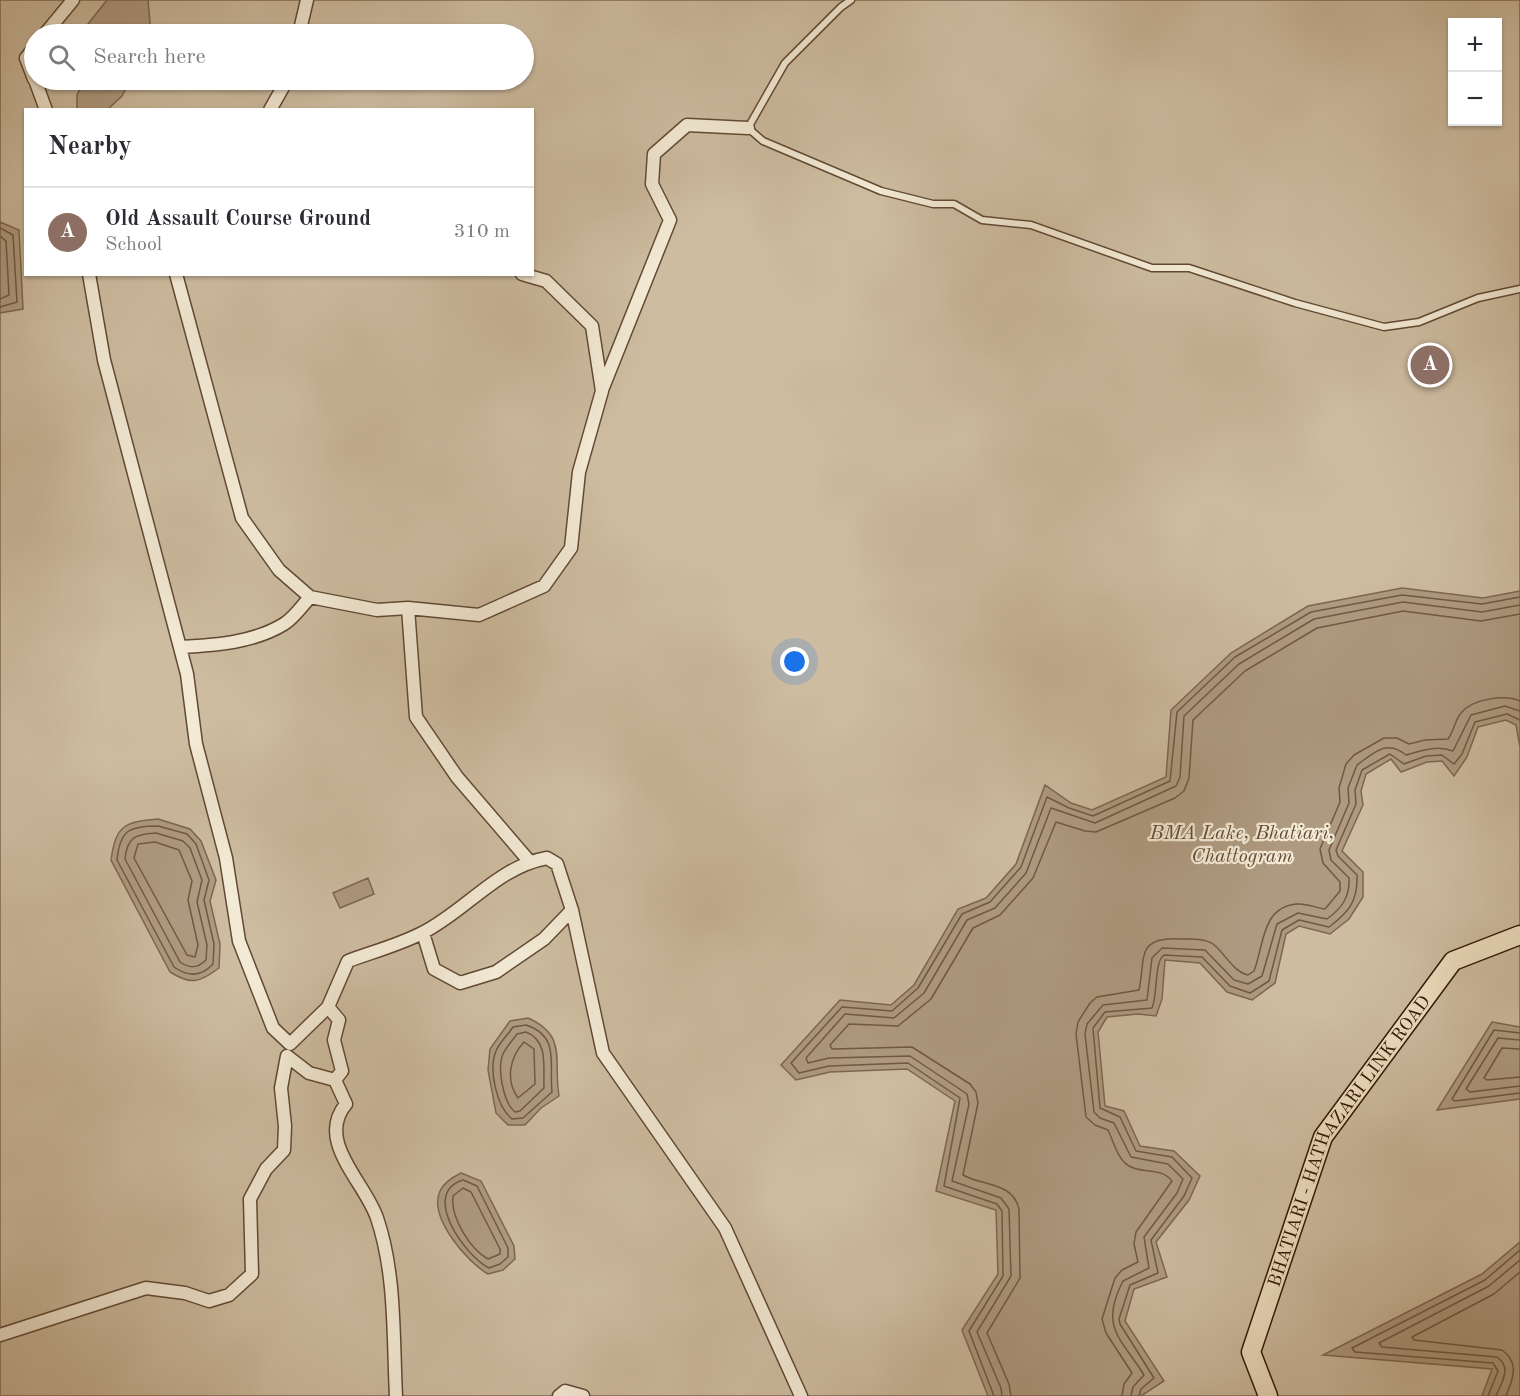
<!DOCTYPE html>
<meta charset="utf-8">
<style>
:root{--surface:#fff;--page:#f7f7f7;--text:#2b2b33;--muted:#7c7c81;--line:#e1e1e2;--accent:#b45309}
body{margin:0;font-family:"Old Standard TT",serif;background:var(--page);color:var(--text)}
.controls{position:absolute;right:18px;top:18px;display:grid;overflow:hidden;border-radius:0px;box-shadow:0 2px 4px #0004}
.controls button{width:54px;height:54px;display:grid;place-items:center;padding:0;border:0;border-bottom:2px solid var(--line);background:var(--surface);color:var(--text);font:30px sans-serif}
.you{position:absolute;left:795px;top:662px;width:21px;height:21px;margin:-15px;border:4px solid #fff;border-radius:50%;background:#1a73e8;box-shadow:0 0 0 9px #1a73e833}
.badge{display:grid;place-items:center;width:39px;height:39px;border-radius:50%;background:var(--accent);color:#fff;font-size:20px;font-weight:700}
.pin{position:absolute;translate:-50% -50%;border:3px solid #fff;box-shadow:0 2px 6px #0006}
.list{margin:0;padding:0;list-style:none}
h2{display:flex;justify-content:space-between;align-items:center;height:78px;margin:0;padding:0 24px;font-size:26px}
h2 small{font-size:20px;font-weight:400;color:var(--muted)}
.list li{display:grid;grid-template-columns:39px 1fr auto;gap:18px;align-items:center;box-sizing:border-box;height:90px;padding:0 24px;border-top:2px solid var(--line)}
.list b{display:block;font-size:22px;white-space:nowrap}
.list p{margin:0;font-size:20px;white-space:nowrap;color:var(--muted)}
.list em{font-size:20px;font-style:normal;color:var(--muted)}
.icon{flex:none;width:33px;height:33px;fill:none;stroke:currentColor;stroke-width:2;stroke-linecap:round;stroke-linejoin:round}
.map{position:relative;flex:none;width:1520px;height:1396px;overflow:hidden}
.search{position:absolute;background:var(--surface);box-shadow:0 2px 4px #0004;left:24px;top:24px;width:510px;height:66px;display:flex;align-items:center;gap:15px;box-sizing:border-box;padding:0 21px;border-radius:33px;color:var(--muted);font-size:22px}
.panel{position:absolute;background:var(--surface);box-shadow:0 2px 4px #0004;left:24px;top:108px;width:510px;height:168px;border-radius:0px}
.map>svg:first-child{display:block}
.green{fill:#cdbca0;stroke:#806a53;stroke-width:1.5;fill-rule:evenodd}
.water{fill:#ae9a80;stroke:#7d664f;stroke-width:1.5}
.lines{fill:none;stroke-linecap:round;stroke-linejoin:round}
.shore{stroke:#705843;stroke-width:1.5}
.lane-casing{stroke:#624934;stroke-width:9}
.street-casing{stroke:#624934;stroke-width:15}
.primary-casing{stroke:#331706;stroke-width:21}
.lane{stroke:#f3ead5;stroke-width:6}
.street{stroke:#f3ead5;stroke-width:12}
.primary{stroke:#eddebf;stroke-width:18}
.labels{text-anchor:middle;stroke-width:4.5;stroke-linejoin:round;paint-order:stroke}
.street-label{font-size:18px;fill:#331706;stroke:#f3ead5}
.water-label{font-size:20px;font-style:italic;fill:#644b37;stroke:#f3ead5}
</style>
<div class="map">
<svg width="1520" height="1396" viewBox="0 0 1520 1396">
<rect width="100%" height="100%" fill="#eddebf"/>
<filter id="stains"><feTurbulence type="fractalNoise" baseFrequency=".00333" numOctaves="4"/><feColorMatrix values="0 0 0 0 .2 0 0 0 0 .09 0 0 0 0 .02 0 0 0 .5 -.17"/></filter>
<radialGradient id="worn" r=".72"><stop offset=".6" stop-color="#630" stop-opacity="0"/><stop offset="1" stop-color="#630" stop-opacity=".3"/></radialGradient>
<path class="green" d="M0,0H1520V1396H0ZM1452,22H1498V122H1452ZM34,34H524V80H34ZM26,110H532V274H26Z"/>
<path class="water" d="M107,0H148L151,34H80Z
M84,80H130L122,96L108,109H77V95Z
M0,222L19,230L23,309L0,313Z
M1402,588L1483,598L1520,591V747L1516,725L1506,720L1478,727L1467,757L1454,776L1442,761L1427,762L1401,772L1391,759L1366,774L1361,791L1363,805L1342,851L1363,872V897L1349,919L1330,934L1299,926L1286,934L1275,983L1252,1000L1227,992L1200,963L1165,960L1162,999L1156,1016L1138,1014L1107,1017L1098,1032L1105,1106L1124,1111L1140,1146L1174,1151L1200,1176L1189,1200L1156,1242L1167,1277L1134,1289L1125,1321L1164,1381L1141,1396H988L962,1330L998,1274L996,1210L936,1191L955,1101L907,1069L830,1072L796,1080L781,1065L840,1000L891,1005L914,985L958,909L986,898L1016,864L1045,785L1071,803L1092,810L1166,777L1171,710L1231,653L1308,606Z
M158,819L190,829L201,841L216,880L210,901L220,944L219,968C199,983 191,985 170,972L111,860C116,825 124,822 158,819Z
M368,878L374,894L340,908L333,893Z
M528,1018C568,1036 553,1060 559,1096L541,1108L525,1125H508L496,1113L488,1070L490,1049L510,1021Z
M1492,1022L1520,1027V1099L1437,1110Z
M461,1173L481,1181L514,1246L515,1259L503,1270L488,1274C467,1262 428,1217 440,1191C444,1182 453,1177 461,1173Z
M1520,1242V1396H1482L1492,1369L1323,1355L1482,1274Z"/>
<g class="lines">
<path class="shore" d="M0,228L13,235L17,302L0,307
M0,236L6,241L9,295L0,299
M158,826L187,834L196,844L209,880L204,900L214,944L213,964C201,977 188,977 174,967L117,860C120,830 129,826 158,826Z
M156,833L183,841L190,848L202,880L197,902L207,945L206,960C197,969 189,968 180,962L125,859C127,837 136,834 156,833Z
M155,842L179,850L192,881L188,900L198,945L195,957L187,955L134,858L138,844Z
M526,1025C560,1036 549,1063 552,1092L523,1118L512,1119C497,1107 488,1070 496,1051C499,1043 508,1035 513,1027Z
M526,1032C549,1041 543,1067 544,1088L520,1111L515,1112C503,1102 497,1068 503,1054C506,1047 513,1040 517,1034Z
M1520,1033L1494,1030L1452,1099L1455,1101L1520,1093
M1520,1040L1498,1038L1466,1089L1470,1092L1520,1086
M524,1042L534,1049L535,1084L518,1098C505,1080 510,1057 524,1042Z
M1520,1049L1502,1048L1484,1078L1487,1080L1520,1077
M463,1180L477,1186L508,1248V1257L500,1264L489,1268C465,1256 420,1193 463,1180Z
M463,1188L471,1192L500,1249V1254L488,1259C470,1249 450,1217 453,1196Z
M994,1396L969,1331L1003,1276L1002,1211L997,1204L944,1186L960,1098L908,1063L829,1066L799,1073L791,1063L842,1007L892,1011L918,988L962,914L990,902L1021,867L1047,797L1069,808L1093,816L1170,781L1177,712L1235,657L1311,612L1402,595L1482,604L1520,597
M1002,1396L1001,1388L977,1332L1011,1276L1009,1209L1001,1198L952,1181L969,1104L967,1094L910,1056L829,1058L808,1063L806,1058L845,1014L894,1018L924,993L967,920L995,908L1026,873L1051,808L1095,823L1176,786L1180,777L1184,716L1239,664L1314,619L1403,602L1482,612L1520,605
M1011,1396L1009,1384L987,1333L1020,1278L1019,1209C1013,1182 982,1186 963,1175L978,1103L976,1092L970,1084L912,1047L832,1049L830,1045L849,1024L898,1026L931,999L973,928L1000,915L1033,878L1056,822L1085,831L1096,832L1175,798L1184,791L1189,778L1193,720L1245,671L1317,628L1403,611L1481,621L1520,614
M1122,1396L1124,1384L1132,1373L1106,1333L1102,1319L1115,1278L1122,1270L1138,1262L1134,1244L1136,1232L1172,1181C1160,1165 1137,1176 1124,1162C1116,1154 1113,1140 1108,1130L1095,1125L1086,1117L1076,1034L1078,1022L1090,1003L1097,997L1139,990C1146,958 1135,936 1181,939C1191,939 1204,938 1213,944C1226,954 1232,971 1248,975L1254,971C1264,946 1261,907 1297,904C1307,903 1316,908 1325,909L1340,891V882L1323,863L1320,849L1340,802L1339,788L1346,764L1354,755L1384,738H1397L1409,744L1425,740L1448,739C1454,731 1455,720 1461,713C1472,699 1505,694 1520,701
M1131,1396L1133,1387L1144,1375C1121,1338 1099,1327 1123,1281L1149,1268L1144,1237L1177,1193L1183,1179L1168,1164L1131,1157L1114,1123L1100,1118L1094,1112L1085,1034L1087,1024L1103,1005L1147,1000L1152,958L1162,948L1205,950L1234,980L1248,984L1262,976L1277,924L1298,913L1327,919C1342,908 1350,897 1349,878L1331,860L1329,850L1349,803L1348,788L1357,765C1375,752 1387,739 1406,755C1423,750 1437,745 1453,751L1471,715L1505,706L1520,711
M1139,1396L1141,1389L1154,1378L1120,1324L1119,1319L1130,1285L1158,1273L1151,1240L1184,1196L1192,1178L1172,1157L1136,1151L1120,1117L1100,1108L1093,1028L1105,1012L1152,1008C1158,994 1154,962 1164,955L1202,957L1230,986L1250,993L1269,981L1282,930L1299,920L1329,927C1349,912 1358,901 1357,875L1338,856L1336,850L1356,804L1355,790L1362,770L1390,754L1404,764L1426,756L1442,755L1454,764L1462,754L1475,722L1507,714L1520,720
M1488,1396L1498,1371L1493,1363L1355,1352L1352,1348L1485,1280L1520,1250
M1496,1396C1502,1382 1512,1367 1497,1357L1382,1347L1379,1343L1489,1286L1520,1260
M1506,1396C1513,1379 1520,1363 1502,1350L1414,1340L1412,1337L1494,1294L1520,1272"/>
<defs>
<path id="lane" d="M851,0L841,7L785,63L748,128L763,141L881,191L933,204H954L982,220L1031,225L1152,268H1189L1295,303L1384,327L1419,322L1478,298L1520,289"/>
<path id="street" d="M45,34L73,0
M299,34L307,0
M34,48L26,58L34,79
M35,80L46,110
M270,110L287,80
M89,274L104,360L187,674L196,744L226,858L239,941L273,1028L290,1044L328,1007L348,961C372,952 399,945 422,933C466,911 497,867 547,858L557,864L572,910L603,1053L725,1228L801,1396
M176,274L242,518L279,570L310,597L377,610L408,608L416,717L457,777L529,861
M602,390L670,220L652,184L654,154L687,125L748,128
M408,608L479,615L544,586L571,548L579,472L602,391L592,326L546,281L522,274
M180,647C215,645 253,643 284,624C294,618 302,606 310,597
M423,933L434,969L460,983L496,972L544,939L572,910
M328,1007L339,1020L334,1040L342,1071L335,1080L346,1104C315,1141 365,1182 377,1218C396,1274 393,1338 396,1396
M0,1335L146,1288L185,1293L209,1301L229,1295L252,1274L250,1199L266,1169L284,1150L285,1126L281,1088L287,1056L309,1073L335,1080
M559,1396L565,1391L583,1396"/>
<g id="primary">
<path id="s1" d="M1268,1396L1251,1352L1323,1137L1453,961L1520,935"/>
</g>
</defs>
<use href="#lane" class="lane-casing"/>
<use href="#street" class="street-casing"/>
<use href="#primary" class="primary-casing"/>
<use href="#lane" class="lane"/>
<use href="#street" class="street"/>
<use href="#primary" class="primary"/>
</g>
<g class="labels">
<g class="street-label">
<text dy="6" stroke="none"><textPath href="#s1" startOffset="282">BHATIARI - HATHAZARI LINK ROAD</textPath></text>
</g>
<g class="water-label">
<text x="1242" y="839">BMA Lake, Bhatiari,<tspan x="1242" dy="23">Chattogram</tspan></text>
</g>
</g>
<rect width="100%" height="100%" filter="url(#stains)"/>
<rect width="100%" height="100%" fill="url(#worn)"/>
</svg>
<div class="controls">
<button>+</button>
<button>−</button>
</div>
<div class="you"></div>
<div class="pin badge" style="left:1430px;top:365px;background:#8d6e63">A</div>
<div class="search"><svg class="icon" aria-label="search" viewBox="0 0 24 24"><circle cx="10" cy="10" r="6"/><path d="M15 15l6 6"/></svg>Search here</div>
<section class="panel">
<h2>Nearby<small></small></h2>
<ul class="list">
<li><span class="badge" style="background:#8d6e63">A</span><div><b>Old Assault Course Ground</b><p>School</p></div><em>310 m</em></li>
</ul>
</section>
</div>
